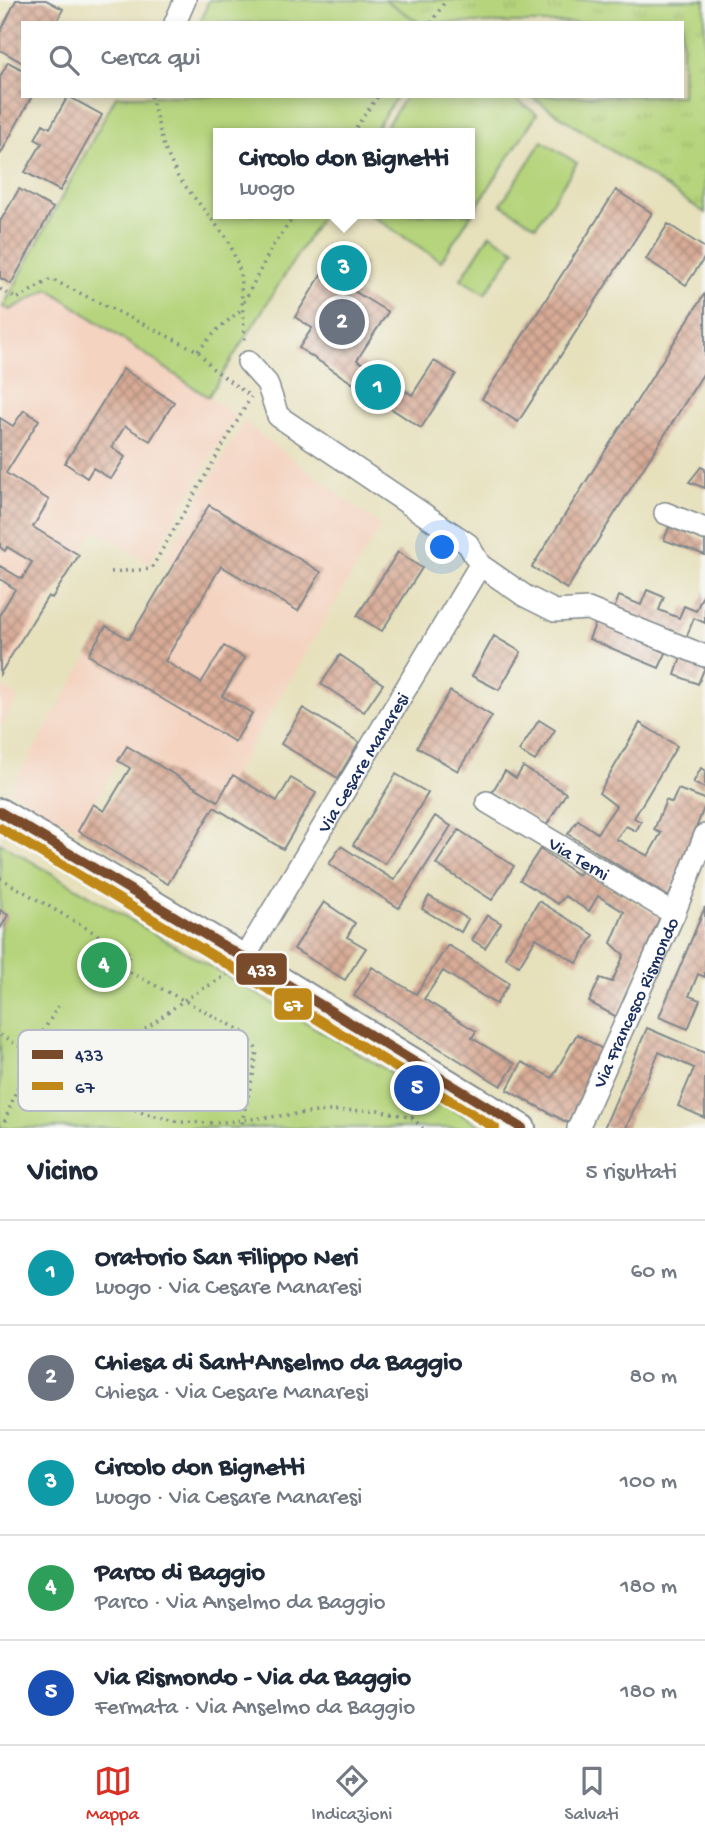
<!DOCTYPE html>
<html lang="it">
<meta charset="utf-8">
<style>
:root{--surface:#fff;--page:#f6f6f7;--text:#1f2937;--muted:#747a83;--line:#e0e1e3;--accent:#d93025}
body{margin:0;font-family:"Gochi Hand",sans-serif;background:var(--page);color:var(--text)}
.you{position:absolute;left:443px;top:548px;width:24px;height:24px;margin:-18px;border:5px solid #fff;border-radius:50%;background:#1a73e8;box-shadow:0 0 0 10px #1a73e833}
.badge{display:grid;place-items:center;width:46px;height:46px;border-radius:50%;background:var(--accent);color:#fff;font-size:23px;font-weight:700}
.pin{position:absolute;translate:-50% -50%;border:4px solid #fff;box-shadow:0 2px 7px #0006}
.popup{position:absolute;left:213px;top:128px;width:262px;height:91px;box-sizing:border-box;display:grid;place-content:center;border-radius:0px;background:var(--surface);filter:drop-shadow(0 2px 5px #0005);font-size:23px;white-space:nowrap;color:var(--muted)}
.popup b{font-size:26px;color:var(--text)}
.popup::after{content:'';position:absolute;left:50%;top:100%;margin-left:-14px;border:14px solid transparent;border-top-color:var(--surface)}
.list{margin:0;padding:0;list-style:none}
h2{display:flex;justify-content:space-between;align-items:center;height:91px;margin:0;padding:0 28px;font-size:30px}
h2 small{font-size:23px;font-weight:400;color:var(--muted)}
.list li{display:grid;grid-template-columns:46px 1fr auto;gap:21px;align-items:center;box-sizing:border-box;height:105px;padding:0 28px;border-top:2px solid var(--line)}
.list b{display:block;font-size:26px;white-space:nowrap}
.list p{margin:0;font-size:23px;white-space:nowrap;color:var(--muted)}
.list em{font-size:23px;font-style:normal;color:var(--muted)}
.icon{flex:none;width:38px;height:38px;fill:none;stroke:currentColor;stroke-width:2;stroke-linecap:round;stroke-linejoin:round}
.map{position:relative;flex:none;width:705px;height:1128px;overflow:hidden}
.search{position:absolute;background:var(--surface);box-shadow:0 4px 10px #0003;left:21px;right:21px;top:21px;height:77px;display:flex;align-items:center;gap:18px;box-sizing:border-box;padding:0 24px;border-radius:0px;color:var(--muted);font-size:26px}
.sheet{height:616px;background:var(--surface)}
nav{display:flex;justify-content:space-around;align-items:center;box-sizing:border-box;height:98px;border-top:2px solid var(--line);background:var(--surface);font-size:19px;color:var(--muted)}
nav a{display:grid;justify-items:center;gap:4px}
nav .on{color:var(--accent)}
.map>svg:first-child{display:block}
.built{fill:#f4d3c0}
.grass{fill:url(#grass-tufts);stroke:#68826c;stroke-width:2}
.park{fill:#b5d47b;stroke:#68826c;stroke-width:2}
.building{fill:url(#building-cross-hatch)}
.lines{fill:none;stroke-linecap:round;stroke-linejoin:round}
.minor-casing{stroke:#80888c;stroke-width:24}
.tertiary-casing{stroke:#80888c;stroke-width:30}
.path{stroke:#80888c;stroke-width:3.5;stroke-dasharray:2 5;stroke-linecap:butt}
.minor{stroke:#fff;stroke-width:21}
.tertiary{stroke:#fff;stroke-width:26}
.bus-1-casing{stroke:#f6f6f2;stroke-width:16}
.bus-2-casing{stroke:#f6f6f2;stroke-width:16}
.bus-1{stroke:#7a4b2a;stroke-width:10}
.bus-2{stroke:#c08818;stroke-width:10}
.labels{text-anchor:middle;stroke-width:5;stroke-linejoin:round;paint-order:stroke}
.street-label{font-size:19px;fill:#1b2f5e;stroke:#f6f6f2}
.key{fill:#f6f6f2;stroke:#b4bac6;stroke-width:2}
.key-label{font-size:19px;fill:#1b2f5e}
.line-badge{stroke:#f6f6f2;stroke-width:2.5}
.badge-label{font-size:19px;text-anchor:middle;font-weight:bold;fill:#fff}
</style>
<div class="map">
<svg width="705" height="1128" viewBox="0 0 705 1128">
<defs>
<pattern id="grass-tufts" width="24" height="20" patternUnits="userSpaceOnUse" patternTransform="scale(1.75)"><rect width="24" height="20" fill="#b5d47b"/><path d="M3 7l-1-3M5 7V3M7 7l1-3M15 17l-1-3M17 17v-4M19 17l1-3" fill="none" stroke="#9bb66d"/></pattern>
<pattern id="building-cross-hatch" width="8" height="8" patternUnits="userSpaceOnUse" patternTransform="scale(1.75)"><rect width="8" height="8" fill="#d8ab96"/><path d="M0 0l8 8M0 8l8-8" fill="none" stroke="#ae8c7e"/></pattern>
</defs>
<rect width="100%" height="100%" fill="#f6f6f2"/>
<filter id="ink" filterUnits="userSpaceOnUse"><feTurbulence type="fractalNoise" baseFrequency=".0143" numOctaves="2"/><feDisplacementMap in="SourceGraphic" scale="14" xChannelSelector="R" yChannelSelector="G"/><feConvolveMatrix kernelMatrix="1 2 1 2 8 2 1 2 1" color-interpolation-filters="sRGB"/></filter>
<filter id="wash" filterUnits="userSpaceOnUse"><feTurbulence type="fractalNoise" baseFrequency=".00686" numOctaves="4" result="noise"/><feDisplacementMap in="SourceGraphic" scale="28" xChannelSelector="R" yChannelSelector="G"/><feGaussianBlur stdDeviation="1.57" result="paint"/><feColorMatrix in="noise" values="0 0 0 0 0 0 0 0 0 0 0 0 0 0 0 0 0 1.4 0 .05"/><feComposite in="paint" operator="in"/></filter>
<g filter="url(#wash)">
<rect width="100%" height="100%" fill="#e6e0bb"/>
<path class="built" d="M49,289L235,415L149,563L95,530L0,682V305L10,310Z
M244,422L381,526L218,801L127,746L78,830L10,790L106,626L129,639L173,565L164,559Z
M0,685L19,697L0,728Z"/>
<path class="grass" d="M385,0H705V213L530,96H682V23H420Z"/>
<path class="park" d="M209,0H385L420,23H200Z
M116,96H397L373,133H218V214H323L208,397L49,289L10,310L3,307Z
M406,96H511L537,114L441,261L369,214H470V133H382Z
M542,141L577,163L536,226L501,204Z
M490,234L515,250L485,294L461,279Z
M0,843L416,1087L484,1128H0Z"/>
<g id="blocks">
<path class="building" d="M16,0H46L63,9L56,23H23V63L0,50V33Z
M8,62L23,70V96H32L0,155V77Z
M68,96L102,115L60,191L25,172L42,143L35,139L43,124L50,128Z
M19,189L53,208L11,284L0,278V220H1Z
M616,190L652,213L518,422L482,399Z
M668,224L705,248V257L686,285L646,259Z
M334,244L365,264L349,288L388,312L357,360L412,395L434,361L456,374L421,428L299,348L312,328L295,317L328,264L323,261Z
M705,293V371L567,589L532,567Z
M123,369L174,402L150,441L125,426L112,447L125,457L111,479L93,468L87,478L65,463Z
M24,410L39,420L6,473L49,500L33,527L79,555L52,598L48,596L0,674V614L15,589L0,579V566L22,579L32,562L7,547L5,551L0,547V418L13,426Z
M701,467L705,469V488L689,482Z
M209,505L321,572L298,611L221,566L165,661L201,683L224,646L245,658L222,696L252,713L235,742L88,655L106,626L129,639Z
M669,527L705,540V555L664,540Z
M398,552L422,568L382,631L357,616Z
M647,590L664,597L659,610L679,618L684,606L696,611L705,590V623L694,618L686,638L614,609L619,596L641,605Z
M596,622L667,651L659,668L589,639Z
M494,636L521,652L499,690L472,676Z
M340,655L383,684L364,712L321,684Z
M681,657L705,667L698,684L675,675Z
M450,691L492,716L458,771L417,747Z
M303,708L359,742L338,778L281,744Z
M539,720L555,730L535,761L519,751Z
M640,723L677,746L634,818L641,822L636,831L626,826L616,839L648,856L661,833L654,830L666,800L672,803L678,789L705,799V805L669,897L568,834L578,820L597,833L616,806L599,793Z
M127,746L218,801L233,775L277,801L291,778L316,793L283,849L214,807L168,884L78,831L93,804L104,811L130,768L118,761Z
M523,767L566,793L546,826L492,792L505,771L516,778Z
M701,768L705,770V788L693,783Z
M396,774L428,793L385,864L353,845Z
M435,816L451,826L399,908L329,864L341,846L394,880Z
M459,830L514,866L492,900L436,864Z
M540,849L578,875L581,870L660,917L617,1017L589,1002L600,978L612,982L624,955L611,943L624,912L598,896L589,911L565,896L558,904L520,880Z
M429,896L468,919L461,932L422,909Z
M539,901L594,935L577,963L536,938L519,966L505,957Z
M324,902L355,923L347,937L366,948L345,980L294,949Z
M705,907V977L698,974L689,996L700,1000L688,1029L659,1017Z
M0,910L8,915L0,929Z
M487,915L501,923L485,948L472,940Z
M448,945L509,983L496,1004L443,971L424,999L476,1031L472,1038L515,1064L501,1086L354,996L372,967L416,994Z
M647,1028L705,1053V1118L678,1106L694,1068L659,1052L626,1128H604Z
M577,1034L602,1049L568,1123L507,1090L522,1062L552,1078Z"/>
</g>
</g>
<g filter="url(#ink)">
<use href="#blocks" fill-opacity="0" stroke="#80888c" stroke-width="2"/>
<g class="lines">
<defs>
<g id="minor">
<path d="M175,23L185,0"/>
<path d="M248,362L267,383L278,416L468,544L480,565L525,596L555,611L588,609L705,656"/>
<path d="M665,513L705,529"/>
<path id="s1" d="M487,802L674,914"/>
<path id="s2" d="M244,958L480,565"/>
<path id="s3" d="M578,1128L674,914L705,835"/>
</g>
<path id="tertiary" d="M0,812L244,958L522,1128"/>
</defs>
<use href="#minor" class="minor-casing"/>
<use href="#tertiary" class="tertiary-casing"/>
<path class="path" d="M431,23L446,0
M151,96L164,147L178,177L229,241L240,271L245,343
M352,133L378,96
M0,289L17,299L51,279L198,351L212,368L250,396
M244,302L272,247L296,214
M198,351L217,330L242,309
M111,572L151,569L251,397
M0,878L131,954L124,969L244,1032L257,1050L254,1071L242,1121L243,1128
M0,1035L108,1097L143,1113L179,1122L215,1123L326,1111L378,1110L412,1118L423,1128
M78,1080L184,1000L227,975
M412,1118L425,1096
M2,1128L31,1052L58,1006"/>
<use href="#minor" class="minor"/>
<use href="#tertiary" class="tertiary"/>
<defs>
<path id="bus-1" d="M0,812L244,958L522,1128"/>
<path id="bus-2" d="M0,828L237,970L495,1128"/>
</defs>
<use href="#bus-1" class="bus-1-casing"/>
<use href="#bus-2" class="bus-2-casing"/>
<use href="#bus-1" class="bus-1"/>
<use href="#bus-2" class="bus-2"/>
</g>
</g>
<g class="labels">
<g class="street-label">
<text dy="7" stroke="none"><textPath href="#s2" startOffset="229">Via Cesare Manaresi</textPath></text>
<text dy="7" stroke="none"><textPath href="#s1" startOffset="108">Via Terni</textPath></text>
<text dy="7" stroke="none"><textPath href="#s3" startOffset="138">Via Francesco Rismondo</textPath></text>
</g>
</g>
<rect x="18" y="1030" width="230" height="81" rx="10" class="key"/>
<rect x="32" y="1050" width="31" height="9" fill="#7a4b2a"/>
<rect x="32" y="1082" width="31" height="8" fill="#c08818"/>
<g class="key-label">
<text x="75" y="1061">433</text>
<text x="75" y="1093">67</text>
</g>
<g class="line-badge">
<rect x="235" y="952" width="53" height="34" rx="7" fill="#7a4b2a"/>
<rect x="273" y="987" width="40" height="34" rx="7" fill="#c08818"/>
</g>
<g class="badge-label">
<text x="262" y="976">433</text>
<text x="293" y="1011">67</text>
</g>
</svg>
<div class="you"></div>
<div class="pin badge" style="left:378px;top:387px;background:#0f9aa8">1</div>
<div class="pin badge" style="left:342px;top:322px;background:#6b7280">2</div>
<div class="pin badge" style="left:344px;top:268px;background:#0f9aa8">3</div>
<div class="popup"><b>Circolo don Bignetti</b>Luogo</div>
<div class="pin badge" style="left:104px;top:965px;background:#2e9e5b">4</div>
<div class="pin badge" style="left:417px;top:1088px;background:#1a4fb4">5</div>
<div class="search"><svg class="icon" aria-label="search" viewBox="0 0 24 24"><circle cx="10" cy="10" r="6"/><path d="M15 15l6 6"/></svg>Cerca qui</div>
</div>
<section class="sheet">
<h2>Vicino<small>5 risultati</small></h2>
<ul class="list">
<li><span class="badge" style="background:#0f9aa8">1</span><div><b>Oratorio San Filippo Neri</b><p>Luogo · Via Cesare Manaresi</p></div><em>60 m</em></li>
<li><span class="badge" style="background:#6b7280">2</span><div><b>Chiesa di Sant'Anselmo da Baggio</b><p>Chiesa · Via Cesare Manaresi</p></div><em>80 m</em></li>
<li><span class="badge" style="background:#0f9aa8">3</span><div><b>Circolo don Bignetti</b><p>Luogo · Via Cesare Manaresi</p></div><em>100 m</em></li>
<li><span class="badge" style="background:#2e9e5b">4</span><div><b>Parco di Baggio</b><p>Parco · Via Anselmo da Baggio</p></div><em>180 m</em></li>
<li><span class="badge" style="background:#1a4fb4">5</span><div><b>Via Rismondo - Via da Baggio</b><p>Fermata · Via Anselmo da Baggio</p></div><em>180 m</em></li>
</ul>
</section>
<nav>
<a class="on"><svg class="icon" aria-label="map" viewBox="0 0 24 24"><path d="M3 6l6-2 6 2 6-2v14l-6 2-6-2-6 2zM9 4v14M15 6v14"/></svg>Mappa</a>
<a><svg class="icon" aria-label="directions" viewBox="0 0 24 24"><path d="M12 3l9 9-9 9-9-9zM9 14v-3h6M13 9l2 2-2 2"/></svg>Indicazioni</a>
<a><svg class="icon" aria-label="saved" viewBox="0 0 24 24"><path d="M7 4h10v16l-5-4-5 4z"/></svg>Salvati</a>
</nav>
